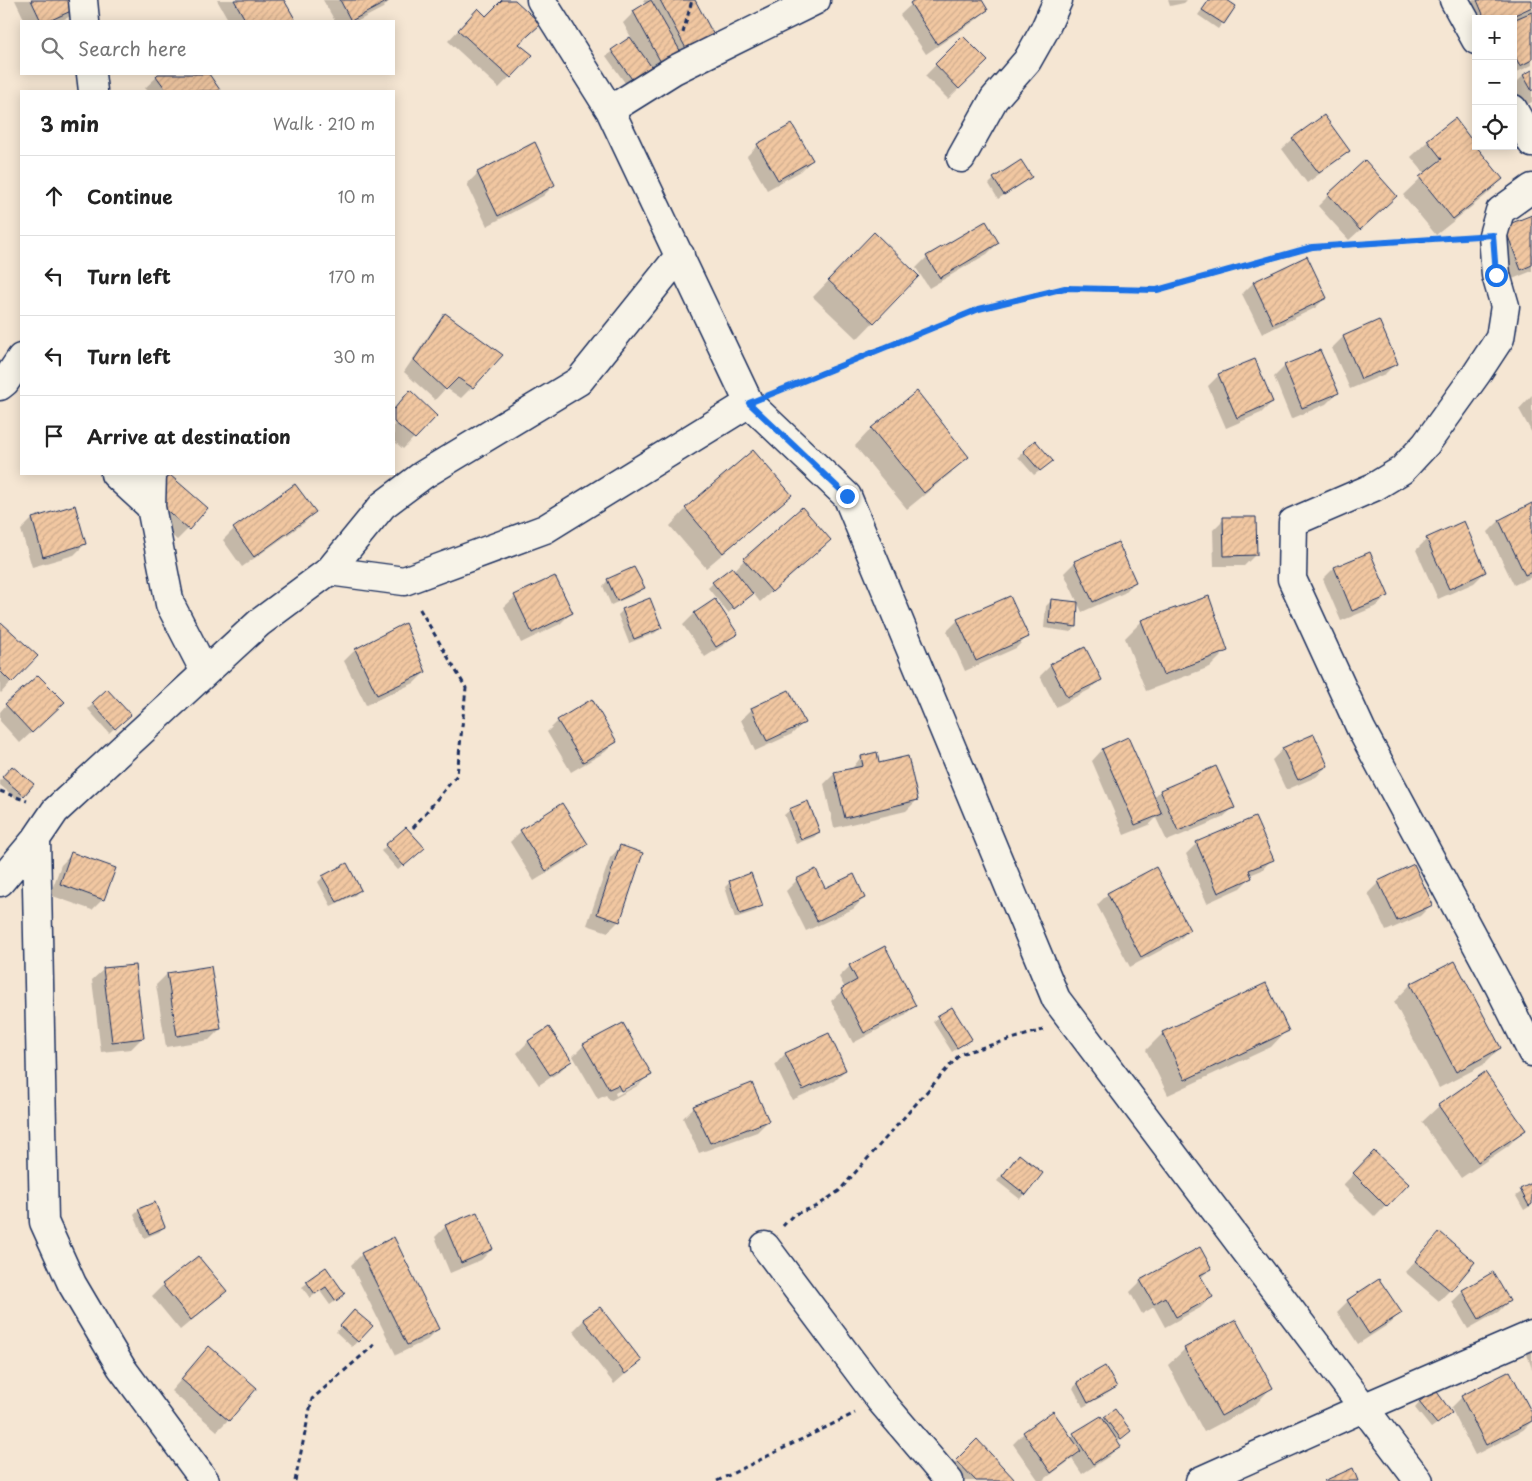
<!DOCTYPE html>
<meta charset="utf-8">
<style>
:root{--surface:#fff;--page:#f2f2f2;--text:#222;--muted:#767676;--line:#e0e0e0}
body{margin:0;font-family:"Playpen Sans",sans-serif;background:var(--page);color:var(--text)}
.controls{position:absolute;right:15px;top:15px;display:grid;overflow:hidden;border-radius:0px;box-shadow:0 2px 12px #0003}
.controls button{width:45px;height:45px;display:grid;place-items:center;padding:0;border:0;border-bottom:1px solid var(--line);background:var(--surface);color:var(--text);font:25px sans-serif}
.stop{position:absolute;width:15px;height:15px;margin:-11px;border:4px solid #1a73e8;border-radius:50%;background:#fff}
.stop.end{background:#1a73e8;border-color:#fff;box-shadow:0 1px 5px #0008}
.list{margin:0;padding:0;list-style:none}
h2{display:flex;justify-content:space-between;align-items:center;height:65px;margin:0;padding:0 20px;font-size:21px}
h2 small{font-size:16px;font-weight:400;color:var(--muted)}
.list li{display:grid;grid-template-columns:32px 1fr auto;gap:15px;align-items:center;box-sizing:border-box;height:80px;padding:0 20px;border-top:1px solid var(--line)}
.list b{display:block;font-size:19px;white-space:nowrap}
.list em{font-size:16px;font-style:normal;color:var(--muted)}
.icon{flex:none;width:28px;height:28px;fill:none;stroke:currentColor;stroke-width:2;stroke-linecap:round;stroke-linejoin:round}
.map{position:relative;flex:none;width:1532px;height:1481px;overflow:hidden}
.search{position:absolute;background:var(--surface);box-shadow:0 2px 12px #0003;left:20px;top:20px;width:375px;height:55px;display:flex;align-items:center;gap:12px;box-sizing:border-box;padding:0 18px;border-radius:0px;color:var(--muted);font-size:19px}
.panel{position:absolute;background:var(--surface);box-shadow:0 2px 12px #0003;left:20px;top:90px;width:375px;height:385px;border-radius:0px}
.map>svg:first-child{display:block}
.shadow{fill:#0003;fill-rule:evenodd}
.building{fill:url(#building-hatch);stroke:#1b2f5e}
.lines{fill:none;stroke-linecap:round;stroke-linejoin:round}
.minor-casing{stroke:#1b2f5e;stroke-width:31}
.path{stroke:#1b2f5e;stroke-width:3;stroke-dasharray:5 4;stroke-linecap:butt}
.minor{stroke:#f7f3e8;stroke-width:28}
.route{stroke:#1a73e8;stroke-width:6}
</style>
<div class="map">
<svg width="1532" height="1481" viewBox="0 0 1532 1481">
<defs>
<pattern id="building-hatch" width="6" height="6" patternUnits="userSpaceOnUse" patternTransform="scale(1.25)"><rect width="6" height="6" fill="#f1c7a1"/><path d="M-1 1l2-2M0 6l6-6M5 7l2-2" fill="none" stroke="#ceab8d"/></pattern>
</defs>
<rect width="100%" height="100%" fill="#f5e6d3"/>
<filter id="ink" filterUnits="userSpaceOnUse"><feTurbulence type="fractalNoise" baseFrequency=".02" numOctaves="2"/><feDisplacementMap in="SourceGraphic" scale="10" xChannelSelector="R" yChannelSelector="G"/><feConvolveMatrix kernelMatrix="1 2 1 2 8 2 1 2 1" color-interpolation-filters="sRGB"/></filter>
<g filter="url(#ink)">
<path class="shadow" d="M15,0H82L71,16L60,21H25Z
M217,0H282L293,19L291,21H229Z
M323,0H390L383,8L358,21H335Z
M504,0H513L518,45L531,55L499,88L448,41L467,21L486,18Z
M643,0H693L715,41L628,87L606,56L631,37L623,23L634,12L646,5Z
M916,0H980L986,10L976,20L926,54L900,15Z
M1168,0H1187L1184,3L1170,6Z
M1209,0H1225L1234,6L1218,29L1198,15Z
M1453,0H1532V65L1513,74V19H1476Z
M963,37L987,61L948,99L925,76Z
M1532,71V102L1524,106L1513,86L1523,76Z
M160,74H207L219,90L217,91H148L145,88Z
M1293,139L1348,150L1337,161L1307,183L1282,149Z
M1428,141L1502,179L1485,196L1436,235L1403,195L1425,174L1411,157Z
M758,145L812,160L801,171L767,190L747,156Z
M478,173L554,185L543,196L487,226L467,184Z
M1030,177L1025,182L998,199L989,184L994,179Z
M1329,195L1385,207L1349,240L1318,206Z
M1532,216V271L1510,280L1493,238Z
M874,234L918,276L857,339L813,297Z
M998,243L987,254L929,288L916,268L927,257Z
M1306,258L1326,297L1315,308L1262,334L1242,294L1253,283Z
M446,315L472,387L461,398L446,388L435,400L404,372L435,326Z
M1343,337L1396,363L1385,374L1350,389L1332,348Z
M1285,366L1337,393L1326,404L1291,419L1274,377Z
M1219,375L1272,402L1261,413L1226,428L1208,386Z
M916,393L967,456L951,473L907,509L855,446L871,429Z
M1532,395V433L1519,409Z
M400,403L435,416L403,449L394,441V409Z
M753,452L790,495L773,511L706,568L670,526L686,509Z
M1023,452L1046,466L1034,475L1018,457Z
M295,485L315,512L304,523L242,567L223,540L234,529Z
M159,488L188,529L177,540L142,508Z
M1532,504V577L1514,585L1488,532L1499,521Z
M74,507L85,544L74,555L32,567L21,530L32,519Z
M1224,519L1255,555L1244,566H1214L1213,530Z
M1427,539L1485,572L1474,583L1438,599L1416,550Z
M818,550L760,602L753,593L728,613L708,588L713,583L734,571L744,560Z
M1370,554L1388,595L1377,606L1341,621L1323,579L1334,568Z
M1075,562L1135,582L1124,593L1082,612L1064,573Z
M608,580L643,588L638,593L611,605L603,586Z
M515,597L571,613L560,624L521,643L504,607Z
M715,600L736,633L725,644L705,657L683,625L694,614Z
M1051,601L1076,627L1071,632L1044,628L1046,606Z
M623,610L660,628L655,633L629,643L618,615Z
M958,620L1027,637L1016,648L965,671L947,631Z
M1142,621L1227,650L1210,667L1146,691L1125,638Z
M0,627L11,682L1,693L0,692Z
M355,650L425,672L414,683L366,705L344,661Z
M1051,665L1100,680L1089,690L1056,707L1040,676Z
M107,691L129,715L109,733L88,709Z
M6,705L52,713L20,743L0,721V712Z
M752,709L803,723L792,734L755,751L741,720Z
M558,721L616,741L605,752L571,772L547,732Z
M1283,749L1327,766L1316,777L1286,790L1272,760Z
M1102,750L1153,798L1160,791L1215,767L1233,808L1222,818L1167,841L1156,818L1149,825L1124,835L1092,761Z
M861,757L878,764L917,800L906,811L834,828L824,784L835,773L851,770Z
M7,773L23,795L18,800L0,785V781Z
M562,805L587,844L576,855L534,881L510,842L521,831Z
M790,810L819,832L814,837L796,844L784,815Z
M1197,843L1272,859L1262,870L1250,875L1251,877L1240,888L1207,903L1186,854Z
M386,846L418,853L398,870L381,851Z
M620,847L619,921L608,932L587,925L610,858Z
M72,854L103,899L92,910L50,895L61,865Z
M1155,869L1189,930L1178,941L1130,967L1097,905L1108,894Z
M323,877L360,889L355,895L331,906L318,882Z
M797,880L825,890L864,898L853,909L806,931L786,891Z
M730,882L761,905L756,911L735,918L725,887Z
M1379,882L1431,905L1420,916L1386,931L1368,893Z
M1454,963L1500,1048L1483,1065L1439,1088L1394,1002L1410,985Z
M850,966L915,1005L904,1016L853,1043L831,1001L845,988L839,977Z
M210,968L220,1029L209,1040L166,1047L156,985L167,974Z
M103,970L142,1038L131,1049L101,1052L92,980Z
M938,1017L970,1039L952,1052L933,1022Z
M549,1029L570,1061L559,1072L539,1085L517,1053L528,1042Z
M1287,1030L1271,1047L1168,1095L1146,1050L1163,1033Z
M828,1034L845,1070L834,1081L792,1100L775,1065L785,1054Z
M584,1045L650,1074L639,1085L610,1101L606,1095L598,1099L573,1056ZM639,1080V1083L616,1096L615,1093Z
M1439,1106L1524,1130L1508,1146L1461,1178L1422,1122Z
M694,1107L768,1121L757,1132L699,1153L683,1118Z
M1374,1153L1407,1184L1375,1217L1343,1185Z
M1014,1161L1041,1174L1020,1199L997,1181Z
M1532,1184V1205L1524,1210L1516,1196Z
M139,1210L164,1227L159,1232L144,1238L134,1215Z
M446,1226L492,1249L481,1260L450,1273L435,1237Z
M1440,1234L1450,1290L1439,1301L1405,1272Z
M362,1254L438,1329L427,1340L396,1355L351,1265Z
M1210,1268L1201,1278L1211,1297L1200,1308L1165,1327L1154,1307L1142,1314L1130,1292L1141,1281Z
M326,1269L338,1299L330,1305L320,1291L310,1298L302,1287Z
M1379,1281L1400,1313L1389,1324L1358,1344L1337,1312L1348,1301Z
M163,1285L225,1291L214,1302L180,1330L152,1296Z
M1463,1291L1509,1301L1498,1312L1468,1329L1452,1302Z
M349,1317L371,1326L352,1347L336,1332Z
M584,1320L640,1361L614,1384L573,1331Z
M1532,1346V1369L1526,1351Z
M209,1348L228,1420L217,1431L171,1391Z
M1185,1349L1271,1388L1255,1405L1204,1432L1168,1365Z
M1510,1373L1532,1415V1421L1523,1430L1475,1455L1451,1408L1462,1397Z
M1078,1383L1116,1387L1110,1392L1083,1407L1073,1388Z
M1420,1402L1445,1418L1431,1428L1415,1408Z
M1053,1413L1070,1438L1101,1417L1103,1421L1105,1418L1125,1436L1117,1442L1119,1446L1108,1457L1082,1474L1072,1459L1042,1481H1039L1013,1444L1024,1433Z
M977,1441L1014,1481H955L946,1472Z"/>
<path class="building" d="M31,0H83L84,5L49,21H41Z
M234,0H284L295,19L291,21H246Z
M340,0H390L351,21Z
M502,0H515L541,24L519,44L533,55L511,78L458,30L478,8L486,16Z
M651,0L690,68L670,79L633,11Z
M660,0H695L717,41L690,56Z
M914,0H982L988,10L937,44L910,3Z
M1209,0H1227L1236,6L1224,24L1202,10Z
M1477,0H1532V7L1506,19H1485Z
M1532,12V60L1520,66L1513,52V20Z
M963,36L988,61L959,89L935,64Z
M630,37L653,69L634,82L611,50Z
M1532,70V91L1523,75Z
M158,74H209L220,90L219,91H167L156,76Z
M1324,115L1350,151L1319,173L1292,138Z
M1455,118L1476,146L1503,179L1453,219L1419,177L1442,159L1427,140Z
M792,124L813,160L778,180L757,144Z
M535,142L555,185L498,216L477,172Z
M1021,160L1032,177L1004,195L993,178Z
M1365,160L1397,196L1360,230L1328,194Z
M1532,215V265L1521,270L1504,226Z
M986,221L999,243L940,278L926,256Z
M874,232L919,276L874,323L828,280Z
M1307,256L1327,298L1273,324L1253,282Z
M445,313L503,355L473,388L458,378L446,390L414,360Z
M1379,320L1398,364L1361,379L1343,336Z
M1320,350L1339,393L1302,408L1284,365Z
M1255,359L1273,402L1237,418L1218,374Z
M410,390L437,416L415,439L394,422V409Z
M917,391L969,457L924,493L871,428Z
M1035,440L1053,461L1040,471L1023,451Z
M753,450L792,495L723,553L685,508Z
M170,475L208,508L189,530L152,497Z
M295,484L316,512L254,557L233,528Z
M1532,503V572L1525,575L1499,520Z
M75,505L86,544L43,557L32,518Z
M802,507L831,540L772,592L743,559Z
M1223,517H1256L1257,555L1224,556Z
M1464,521L1486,572L1449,589L1426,538Z
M1118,542L1136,582L1093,602L1074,561Z
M1370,552L1389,596L1352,611L1334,567Z
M634,567L645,588L617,601L607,579Z
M732,567L753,594L734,609L712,582Z
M555,576L573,613L532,633L514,595Z
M1010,596L1029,637L976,661L957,619Z
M1209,596L1228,651L1163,675L1141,620Z
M650,598L662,628L634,639L622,609Z
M715,599L738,634L716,647L694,613Z
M1051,599L1078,602L1077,627L1049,623Z
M2,623L38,656L12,683L0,671V625Z
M405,623L426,672L377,695L355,649Z
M1085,647L1102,680L1067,697L1050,664Z
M38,675L65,702L32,733L5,704Z
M107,689L131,715L115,729L92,703Z
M789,690L805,723L767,741L751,708Z
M592,699L617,742L583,762L557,720Z
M1314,734L1328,766L1298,780L1282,748Z
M1128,737L1162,814L1135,825L1102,749Z
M877,752L879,763L908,756L918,800L845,818L834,772L863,766L861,756Z
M12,766L34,784L24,796L2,777Z
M1216,766L1235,808L1178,831L1160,790Z
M808,801L820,832L801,840L789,809Z
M562,803L588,844L546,871L520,830Z
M1255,817L1274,860L1249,870L1252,878L1218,893L1196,842Z
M406,827L425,848L404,866L385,845Z
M620,845L643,853L620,922L597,914Z
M71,852L116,868L104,900L60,884Z
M347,863L361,890L337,902L322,876Z
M1414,864L1433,905L1397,921L1378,881Z
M1156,867L1190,930L1141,957L1107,893Z
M816,869L825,888L854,874L865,898L817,921L796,879Z
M751,873L763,906L740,914L729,881Z
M885,946L916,1006L864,1033L841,989L857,980L849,965Z
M1455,961L1501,1048L1456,1072L1410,984Z
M135,965L144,1038L112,1042L103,968Z
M211,966L221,1029L177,1036L167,973Z
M1266,983L1289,1031L1185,1080L1162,1032Z
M952,1007L972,1039L957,1048L937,1016Z
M623,1023L652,1075L621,1091L618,1085L609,1089L583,1044Z
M549,1027L572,1061L550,1075L528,1041Z
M829,1033L846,1070L803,1090L785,1053Z
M1485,1072L1526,1130L1478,1162L1438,1105Z
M752,1083L769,1121L710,1143L693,1106Z
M1374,1151L1409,1184L1387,1207L1353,1173Z
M1019,1154L1043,1173L1026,1195L1002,1176Z
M1532,1183V1204L1529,1206L1520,1189Z
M155,1202L165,1227L149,1234L138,1209Z
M477,1212L493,1249L461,1263L445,1225Z
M1440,1232L1475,1262L1451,1291L1415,1261Z
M394,1237L439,1329L407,1345L361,1253Z
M1200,1247L1212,1269L1200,1275L1213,1297L1176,1317L1165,1297L1154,1304L1140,1280Z
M198,1256L227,1291L191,1320L162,1284Z
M326,1267L345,1294L336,1301L326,1287L315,1294L306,1281Z
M1493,1272L1510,1301L1479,1319L1462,1290Z
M1379,1279L1402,1313L1369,1334L1347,1300Z
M600,1307L642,1361L625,1374L583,1319Z
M354,1310L373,1326L358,1342L340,1326Z
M1236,1320L1273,1388L1221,1416L1184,1348Z
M209,1346L257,1388L229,1421L181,1379Z
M1105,1366L1117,1387L1088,1403L1077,1382Z
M1510,1371L1532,1413V1421L1486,1445L1461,1396Z
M1435,1389L1452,1413L1437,1424L1419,1402Z
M1115,1409L1131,1431L1121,1439L1104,1417Z
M1053,1411L1081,1451L1051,1473L1023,1432Z
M1101,1416L1121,1446L1093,1464L1073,1433Z
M977,1439L1016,1481H976L956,1460Z
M1353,1468L1358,1481H1324Z"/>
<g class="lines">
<defs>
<path id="minor" d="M83,0L85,21
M541,0L610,110
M1454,0L1476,40
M91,74L93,91
M1513,109L1532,143
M961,158L994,99L1027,61L1044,31L1058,0
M1532,188L1500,211L1493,235L1496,275L1505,306L1500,338L1477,373L1426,444L1402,470L1374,487L1293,522L1292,579L1361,729L1500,988L1532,1052
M0,386L5,382L21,358
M749,403L847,496L1056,999L1419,1481
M115,474L151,507
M152,474L151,507L170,604L205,672
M329,571L383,505L423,475L579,381L680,255
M0,882L36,839
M765,1246L881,1401L949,1481
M205,1481L121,1367L72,1284L44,1222L36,839L55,811L259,623L329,571L404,581L545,529L749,403L610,110L674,70L816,0
M1200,1481L1363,1408L1532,1335"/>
</defs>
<use href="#minor" class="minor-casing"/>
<path class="path" d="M683,33L692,0
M778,391L979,309L1065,288L1157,290L1313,247L1464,237
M0,791L27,801
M413,828L457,775L466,688L418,606
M783,1226L793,1215L817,1206L839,1191L960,1054L1043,1030
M295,1481L312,1399L374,1345
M717,1481L855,1413"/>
<use href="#minor" class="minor"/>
</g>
</g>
<g class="lines" filter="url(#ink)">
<path class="route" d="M847,496L749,403L979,309L1065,288L1157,290L1312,247L1493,235L1496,275"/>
</g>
</svg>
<div class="controls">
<button>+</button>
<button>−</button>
<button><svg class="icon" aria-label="locate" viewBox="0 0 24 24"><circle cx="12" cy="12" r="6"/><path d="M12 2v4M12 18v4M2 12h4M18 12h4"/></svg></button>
</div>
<div class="stop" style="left:1496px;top:275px"></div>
<div class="stop end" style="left:847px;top:496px"></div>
<div class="search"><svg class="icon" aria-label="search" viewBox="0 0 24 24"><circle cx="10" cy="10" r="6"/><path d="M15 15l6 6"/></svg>Search here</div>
<section class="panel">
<h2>3 min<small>Walk · 210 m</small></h2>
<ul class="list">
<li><svg class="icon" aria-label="ahead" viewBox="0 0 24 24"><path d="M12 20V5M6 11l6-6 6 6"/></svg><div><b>Continue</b></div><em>10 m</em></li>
<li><svg class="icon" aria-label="left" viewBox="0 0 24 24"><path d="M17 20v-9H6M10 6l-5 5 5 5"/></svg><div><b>Turn left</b></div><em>170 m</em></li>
<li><svg class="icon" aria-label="left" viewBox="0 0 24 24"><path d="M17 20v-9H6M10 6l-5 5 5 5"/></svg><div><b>Turn left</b></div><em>30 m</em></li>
<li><svg class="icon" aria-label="arrive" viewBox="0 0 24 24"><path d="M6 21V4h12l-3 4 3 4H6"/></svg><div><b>Arrive at destination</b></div></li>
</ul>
</section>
</div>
